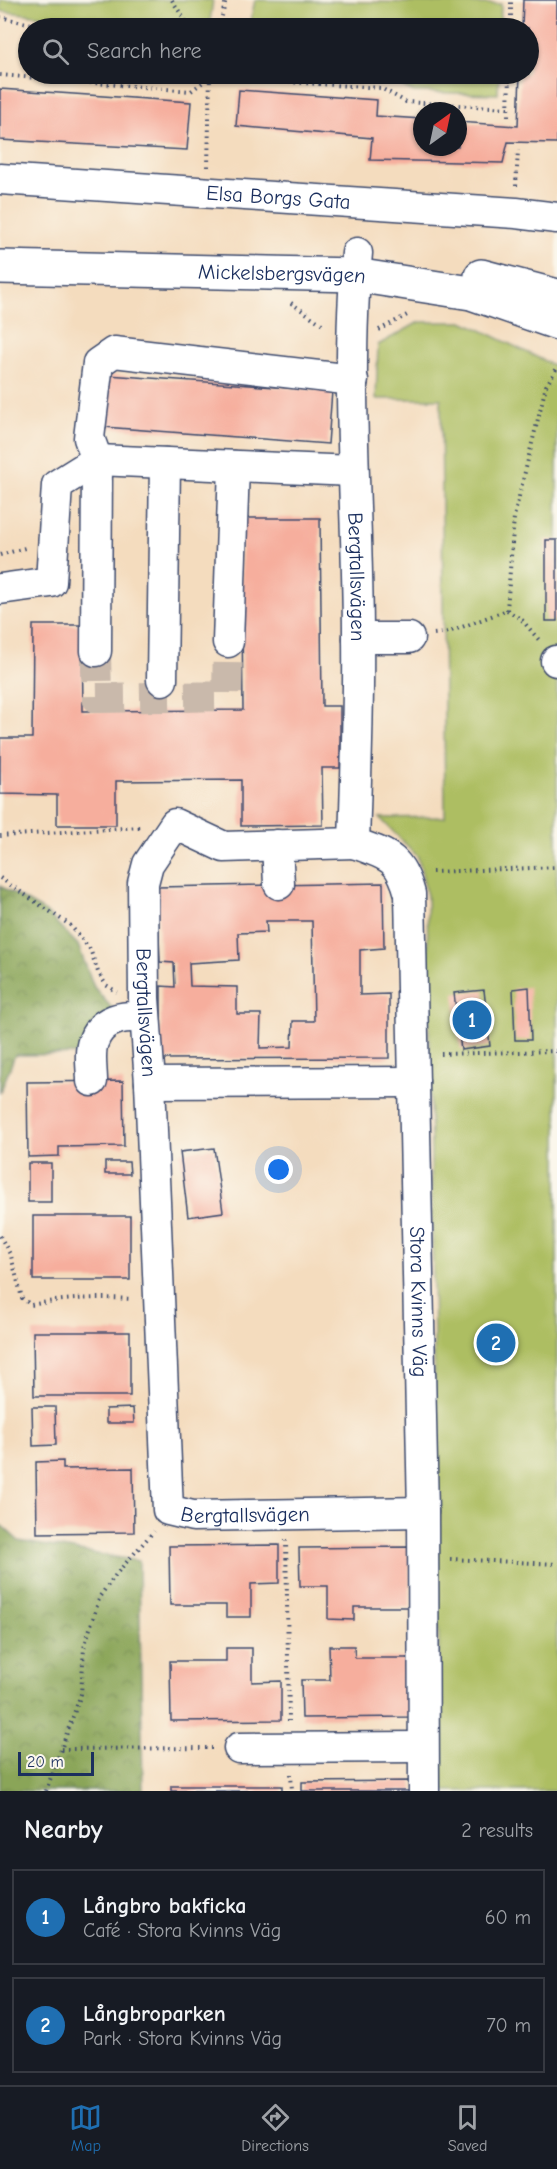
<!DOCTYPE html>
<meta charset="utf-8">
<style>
:root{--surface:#171b24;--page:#242831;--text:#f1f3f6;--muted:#9ea1a6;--line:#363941;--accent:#1f6fb2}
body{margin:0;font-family:"Comic Neue",sans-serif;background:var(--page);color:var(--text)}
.compass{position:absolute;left:413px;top:102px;width:54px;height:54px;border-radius:50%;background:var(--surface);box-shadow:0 2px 4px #0004;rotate:33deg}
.scale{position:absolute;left:18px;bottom:15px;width:76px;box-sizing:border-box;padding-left:6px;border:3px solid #1b2f5e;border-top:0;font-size:16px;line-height:21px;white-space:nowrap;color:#1b2f5e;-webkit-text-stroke:4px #fbf7ec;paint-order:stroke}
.you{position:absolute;left:279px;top:1170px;width:21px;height:21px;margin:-15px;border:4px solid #fff;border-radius:50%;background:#1a73e8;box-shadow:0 0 0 9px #1a73e833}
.badge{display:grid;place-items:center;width:39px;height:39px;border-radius:50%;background:var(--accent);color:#fff;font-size:20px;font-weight:700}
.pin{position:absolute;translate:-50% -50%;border:3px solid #fff;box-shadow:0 2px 6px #0006}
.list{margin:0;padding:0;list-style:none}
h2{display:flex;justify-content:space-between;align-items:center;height:78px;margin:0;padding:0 24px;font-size:26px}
h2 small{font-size:20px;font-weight:400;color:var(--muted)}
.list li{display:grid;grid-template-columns:39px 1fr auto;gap:18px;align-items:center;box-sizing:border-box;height:96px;margin:0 12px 12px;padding:0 12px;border:2px solid var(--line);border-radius:0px}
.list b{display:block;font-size:22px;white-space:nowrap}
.list p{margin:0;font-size:20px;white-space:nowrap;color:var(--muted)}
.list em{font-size:20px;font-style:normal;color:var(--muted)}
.icon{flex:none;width:33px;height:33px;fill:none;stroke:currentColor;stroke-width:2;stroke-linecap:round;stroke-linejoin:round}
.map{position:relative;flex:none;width:557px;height:1791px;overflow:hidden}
.search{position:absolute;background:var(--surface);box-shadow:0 2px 4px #0004;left:18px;right:18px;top:18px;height:66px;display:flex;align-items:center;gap:15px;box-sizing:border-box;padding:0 21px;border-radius:33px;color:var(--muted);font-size:22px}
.sheet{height:294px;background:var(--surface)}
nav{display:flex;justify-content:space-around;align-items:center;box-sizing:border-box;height:84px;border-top:2px solid var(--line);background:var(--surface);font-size:16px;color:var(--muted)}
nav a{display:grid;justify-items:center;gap:3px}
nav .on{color:var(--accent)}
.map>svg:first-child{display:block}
.forest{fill:url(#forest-crowns);stroke:#526a5b;stroke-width:1.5}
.park{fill:#adbe62;stroke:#647660;stroke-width:1.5}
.building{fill:#f6ae9d;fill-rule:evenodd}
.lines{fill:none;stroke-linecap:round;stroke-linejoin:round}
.minor-tunnel{stroke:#c9b9ab;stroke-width:30;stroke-dasharray:30 15;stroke-linecap:butt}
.minor-casing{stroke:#3c496c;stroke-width:33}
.major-casing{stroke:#3c496c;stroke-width:36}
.path{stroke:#3c496c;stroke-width:4;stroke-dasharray:1.5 4.5;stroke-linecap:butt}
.minor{stroke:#fff;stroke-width:30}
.major{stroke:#fff;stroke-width:33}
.labels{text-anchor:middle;stroke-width:4.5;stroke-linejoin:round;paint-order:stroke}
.street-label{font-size:21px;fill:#1b2f5e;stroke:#fbf7ec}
</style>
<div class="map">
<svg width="557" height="1791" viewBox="0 0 557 1791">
<defs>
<pattern id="forest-crowns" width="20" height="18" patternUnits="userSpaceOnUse" patternTransform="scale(1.5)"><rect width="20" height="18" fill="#8aa558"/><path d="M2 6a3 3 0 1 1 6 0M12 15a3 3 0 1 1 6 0" fill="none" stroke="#70874c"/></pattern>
</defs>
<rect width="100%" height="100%" fill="#fbf7ec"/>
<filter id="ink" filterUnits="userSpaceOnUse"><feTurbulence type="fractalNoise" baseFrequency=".0167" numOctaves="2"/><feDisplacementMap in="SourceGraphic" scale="12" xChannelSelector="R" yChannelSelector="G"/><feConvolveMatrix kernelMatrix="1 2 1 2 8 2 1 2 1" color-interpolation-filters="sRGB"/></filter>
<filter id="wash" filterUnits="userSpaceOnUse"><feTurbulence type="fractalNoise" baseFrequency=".008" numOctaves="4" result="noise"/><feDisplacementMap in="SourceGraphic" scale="24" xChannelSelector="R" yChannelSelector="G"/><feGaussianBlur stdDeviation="1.35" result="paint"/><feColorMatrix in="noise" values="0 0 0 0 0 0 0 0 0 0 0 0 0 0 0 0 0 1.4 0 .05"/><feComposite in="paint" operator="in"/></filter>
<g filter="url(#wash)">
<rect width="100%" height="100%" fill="#f4dcbe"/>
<path class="forest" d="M0,886L46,912L78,945L94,987L115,1012L101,1054L15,1055L0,1093Z
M0,1524L19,1541L139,1561L143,1791H0Z"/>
<path class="park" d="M0,0H213L209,28H145L0,11Z
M255,0L501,4L500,28H249Z
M360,74H499L498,94L414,92L381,75Z
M419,322H465L557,367V1791H441L427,896L418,857L380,818L445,817L441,399H376L378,345Z"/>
<g id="blocks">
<path class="building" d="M523,0H557V143L508,142L503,163L370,160L372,138L236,126L239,90L377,100L376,116L422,119V147H458V122L518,126L520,74H528V28H522Z
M0,89L191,102L187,150L0,140Z
M108,375L332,391L328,444L104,427Z
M241,518H320L322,706H340V768H322L323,825L241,826V780L116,781V825H57V795L0,794V738H32L33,625H82L83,711L243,710Z
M546,540H557V621H546Z
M383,883L384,948L360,950V995L389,994V1058L161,1059V986L175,987L174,963L160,962L157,887ZM266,921H312L314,1021H293L292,1047L260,1048L261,1014H237V987L190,986L189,963L239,960L238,933L267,932Z
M529,987L531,1040H515L513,989Z
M484,990L490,1046L461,1050L454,993Z
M123,1081L124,1146L59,1147V1156L28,1157L27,1082Z
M214,1148L223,1212L188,1217L180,1152Z
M105,1162H129L130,1174H105Z
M28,1163H51V1202H28Z
M33,1216H130V1280H33Z
M33,1332H130V1396H34Z
M32,1407H55L56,1445L33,1446Z
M133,1408L134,1423H106V1409Z
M63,1461V1469L133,1468L134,1532L37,1533L36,1462Z
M279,1545V1583L251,1584V1617H226V1605H170L169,1546Z
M409,1547L410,1607H354V1620L328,1619V1586H300L299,1548Z
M329,1646H354L355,1658H411V1717L302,1718L301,1680H330Z
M226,1648H252V1682L281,1681V1720L171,1721L170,1661H226Z
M412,1781L413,1791H302V1782Z
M171,1786H282V1791H171Z"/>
</g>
</g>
<g filter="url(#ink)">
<use href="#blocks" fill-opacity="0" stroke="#3c496c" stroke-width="1.5"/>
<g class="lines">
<path class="minor-tunnel" d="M96,651L97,698L227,696L228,642"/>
<defs>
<g id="minor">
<path id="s1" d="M0,179L516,213L557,218"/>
<path id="s2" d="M357,253C345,381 358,510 358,638C359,706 356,775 354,843L224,847L175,824L148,864L143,883L144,998L150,1083L168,1510L193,1516L423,1512"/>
<path d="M97,460L353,471"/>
<path d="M0,589L51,582L57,485L97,460"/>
<path d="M358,638H409"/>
<path d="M228,642L234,466"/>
<path d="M96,651L97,460L89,438L98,363L114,352L353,380"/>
<path d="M556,661H557"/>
<path d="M162,680L165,463"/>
<path id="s3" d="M354,843C388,855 400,857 410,894L423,1512L424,1791"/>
<path d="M277,845L279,884"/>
<path d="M92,1081C92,1070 89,1053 93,1042C101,1018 123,1016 145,1017"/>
<path d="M150,1083L414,1082"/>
<path d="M239,1748L422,1747"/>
</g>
<g id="major">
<path id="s4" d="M0,267L355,275L471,293L557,323"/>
<path d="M481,276L557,296"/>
</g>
</defs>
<use href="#minor" class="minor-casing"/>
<use href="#major" class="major-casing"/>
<path class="path" d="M172,0L190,28
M0,17L49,28
M219,28L226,0
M511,28V0
M0,75L191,91L210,77L381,88L406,102L508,108
M508,116L509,74
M208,167L210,74
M516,186L518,150
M291,303L325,326
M379,330L409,314
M0,555L25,548
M507,610L514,517L546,386L557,368
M507,610L522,620L539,640
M434,634L449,632L507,610
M0,836L140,827
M432,872L557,867
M0,878L70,925L90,949L98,972L106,985L117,992
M441,1054L557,1051
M0,1236L11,1256L22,1298L31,1305C65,1298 97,1297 132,1299
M286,1540L289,1721
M450,1559L557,1564
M61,1749L212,1748
M291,1774L292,1791
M46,1791L81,1694L84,1648L100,1596L117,1573L154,1531"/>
<use href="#minor" class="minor"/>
<use href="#major" class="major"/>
</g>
</g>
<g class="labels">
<g class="street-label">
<text dy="7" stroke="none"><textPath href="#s1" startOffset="279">Elsa Borgs Gata</textPath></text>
<text dy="7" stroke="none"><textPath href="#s4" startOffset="282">Mickelsbergsvägen</textPath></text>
<text dy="7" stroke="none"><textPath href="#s2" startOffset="324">Bergtallsvägen</textPath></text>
<text dy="7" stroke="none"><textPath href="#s2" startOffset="972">Bergtallsvägen</textPath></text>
<text dy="7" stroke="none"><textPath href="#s3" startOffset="489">Stora Kvinns Väg</textPath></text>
<text dy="7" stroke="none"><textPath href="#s2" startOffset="1548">Bergtallsvägen</textPath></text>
</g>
</g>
</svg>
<svg class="compass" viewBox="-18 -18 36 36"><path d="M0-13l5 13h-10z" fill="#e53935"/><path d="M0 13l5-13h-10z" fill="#9ea1a6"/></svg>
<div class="scale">20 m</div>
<div class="you"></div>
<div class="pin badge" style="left:472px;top:1020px">1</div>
<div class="pin badge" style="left:496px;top:1343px">2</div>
<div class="search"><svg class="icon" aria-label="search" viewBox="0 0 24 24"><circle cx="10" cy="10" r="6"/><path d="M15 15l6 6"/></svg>Search here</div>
</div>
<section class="sheet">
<h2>Nearby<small>2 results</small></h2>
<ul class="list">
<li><span class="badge">1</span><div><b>Långbro bakficka</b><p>Café · Stora Kvinns Väg</p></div><em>60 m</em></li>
<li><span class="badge">2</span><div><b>Långbroparken</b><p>Park · Stora Kvinns Väg</p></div><em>70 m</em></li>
</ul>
</section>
<nav>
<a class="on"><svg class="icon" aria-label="map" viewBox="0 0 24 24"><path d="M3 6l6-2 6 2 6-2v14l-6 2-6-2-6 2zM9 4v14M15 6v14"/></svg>Map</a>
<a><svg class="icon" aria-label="directions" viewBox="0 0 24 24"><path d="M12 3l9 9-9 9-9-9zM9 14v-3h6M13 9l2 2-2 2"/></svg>Directions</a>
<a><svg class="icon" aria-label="saved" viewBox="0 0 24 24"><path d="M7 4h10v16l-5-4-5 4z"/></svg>Saved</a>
</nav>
